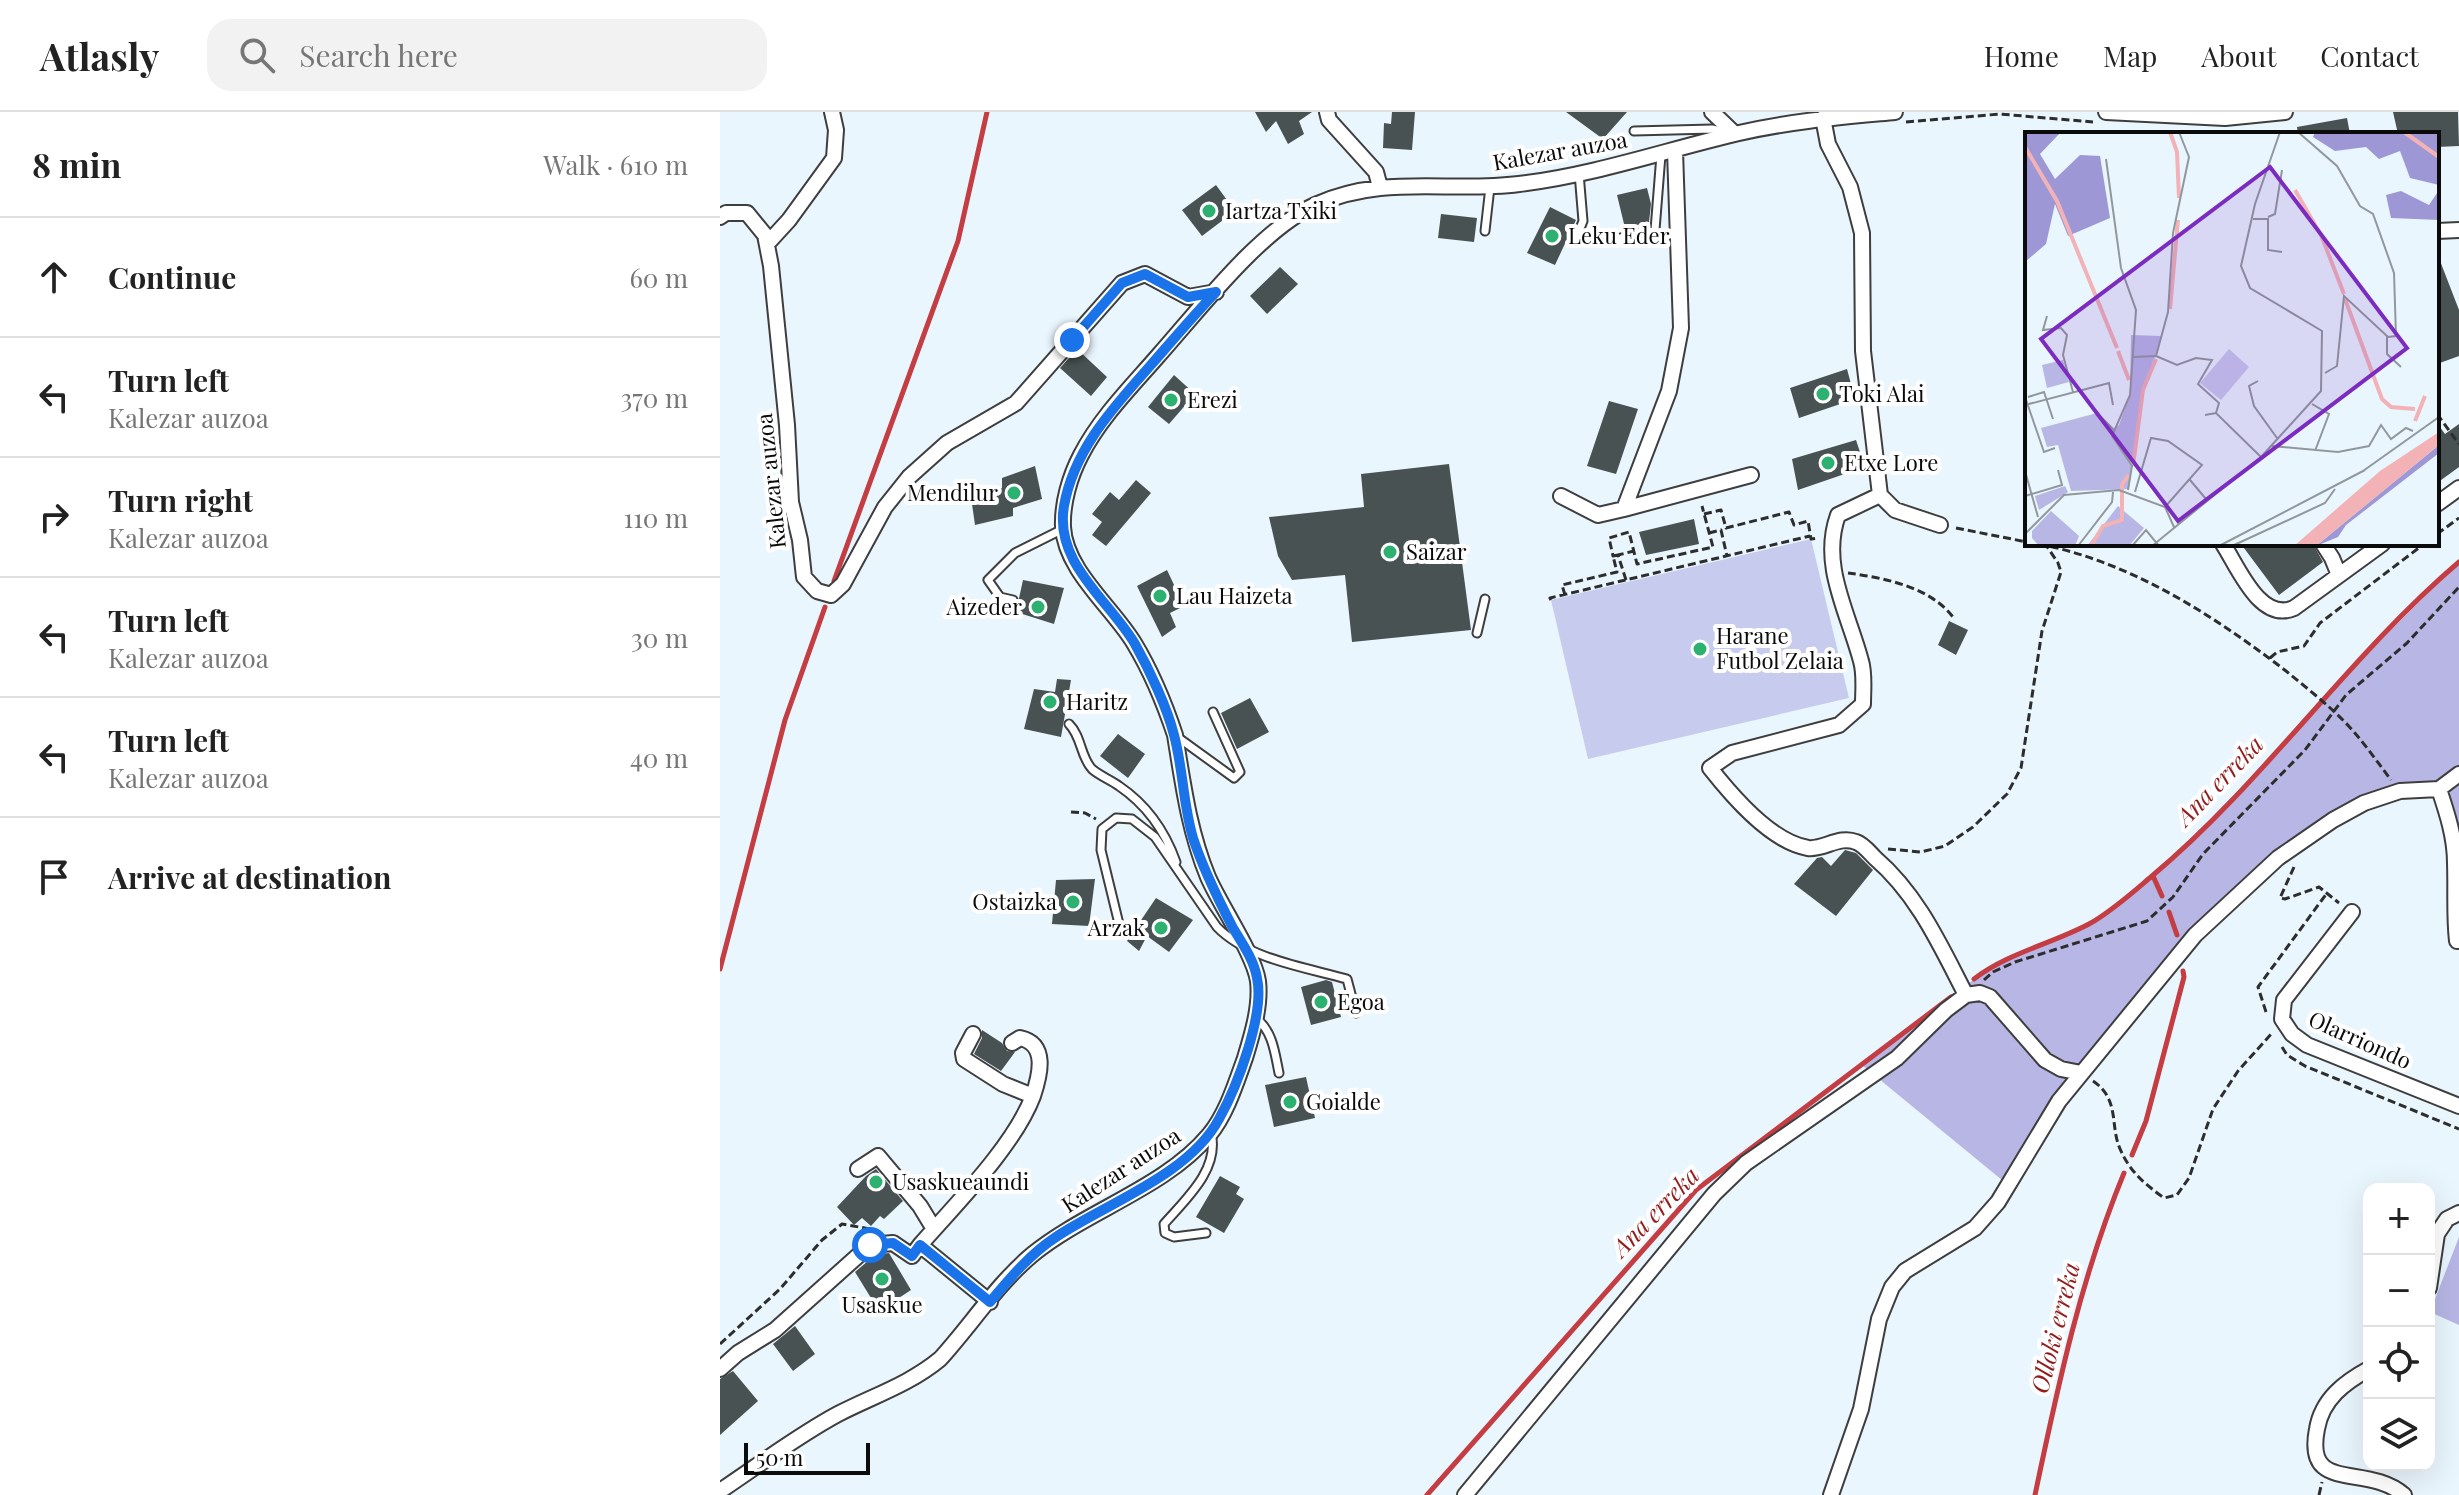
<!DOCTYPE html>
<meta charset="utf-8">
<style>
:root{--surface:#fff;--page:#f2f2f2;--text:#222;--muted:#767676;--line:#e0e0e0}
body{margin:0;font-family:"Playfair Display",serif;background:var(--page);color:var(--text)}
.controls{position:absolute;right:24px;bottom:24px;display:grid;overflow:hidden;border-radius:16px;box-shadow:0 8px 32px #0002}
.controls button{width:72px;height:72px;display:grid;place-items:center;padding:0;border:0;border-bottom:2px solid var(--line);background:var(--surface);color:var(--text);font:40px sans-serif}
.scale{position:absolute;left:24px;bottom:20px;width:126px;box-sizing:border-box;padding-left:8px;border:4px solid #0b0b0b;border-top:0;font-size:22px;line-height:28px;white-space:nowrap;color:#0b0b0b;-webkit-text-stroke:6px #fff;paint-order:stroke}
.stop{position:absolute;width:24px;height:24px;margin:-18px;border:6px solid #1a73e8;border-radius:50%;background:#fff}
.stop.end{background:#1a73e8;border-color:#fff;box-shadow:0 2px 8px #0008}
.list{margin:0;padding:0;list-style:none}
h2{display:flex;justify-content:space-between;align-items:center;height:104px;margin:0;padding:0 32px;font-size:34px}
h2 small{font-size:26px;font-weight:400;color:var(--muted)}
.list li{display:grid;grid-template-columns:52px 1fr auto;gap:24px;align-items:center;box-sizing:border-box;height:120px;padding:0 32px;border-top:2px solid var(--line)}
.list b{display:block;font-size:30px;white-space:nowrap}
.list p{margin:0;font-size:26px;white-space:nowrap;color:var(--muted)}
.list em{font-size:26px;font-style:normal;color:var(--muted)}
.icon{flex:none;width:44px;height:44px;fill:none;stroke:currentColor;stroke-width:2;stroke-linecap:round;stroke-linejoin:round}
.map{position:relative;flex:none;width:1739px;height:1383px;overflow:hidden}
header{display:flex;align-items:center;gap:48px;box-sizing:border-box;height:112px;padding:0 40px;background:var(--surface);border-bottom:2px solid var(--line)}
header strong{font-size:38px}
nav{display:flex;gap:44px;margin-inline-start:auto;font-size:28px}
.search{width:560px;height:72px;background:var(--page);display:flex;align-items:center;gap:20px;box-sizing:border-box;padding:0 28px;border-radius:24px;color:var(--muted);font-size:30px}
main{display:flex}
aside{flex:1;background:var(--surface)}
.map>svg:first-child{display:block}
.green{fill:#b8b6e5}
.pitch{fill:#c7cbed}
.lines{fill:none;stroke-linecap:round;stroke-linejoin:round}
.stream{stroke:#c43d43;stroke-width:5}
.building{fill:#485252}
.lane-casing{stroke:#3e3e3e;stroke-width:11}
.street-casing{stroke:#3e3e3e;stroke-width:18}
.path{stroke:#2d2d2d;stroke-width:3;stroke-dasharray:8 4;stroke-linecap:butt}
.lane{stroke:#fff;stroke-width:7}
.street{stroke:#fff;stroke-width:14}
.route{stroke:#1a73e8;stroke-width:10}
.poi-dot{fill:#2cb170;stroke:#fff;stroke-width:3}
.labels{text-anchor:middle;stroke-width:8;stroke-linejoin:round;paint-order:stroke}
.street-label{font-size:22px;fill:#0b0b0b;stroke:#fff}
.poi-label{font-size:22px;fill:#0b0b0b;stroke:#fff;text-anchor:start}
.water-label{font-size:24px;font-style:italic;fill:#931d1d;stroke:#fff}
.inset-river{fill:none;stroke:#f2b2b6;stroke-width:4}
.inset-road{fill:none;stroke:#91989d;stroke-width:2}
.view{fill:#7b2cbf;fill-opacity:0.15;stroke:#7b2cbf;stroke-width:4}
.inset-edge{fill:none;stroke:#0b0b0b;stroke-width:4}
</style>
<header>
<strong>Atlasly</strong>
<div class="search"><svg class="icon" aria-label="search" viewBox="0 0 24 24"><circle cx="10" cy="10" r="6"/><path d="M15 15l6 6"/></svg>Search here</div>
<nav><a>Home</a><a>Map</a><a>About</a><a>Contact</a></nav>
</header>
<main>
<aside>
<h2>8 min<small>Walk · 610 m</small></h2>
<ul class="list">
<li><svg class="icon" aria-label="ahead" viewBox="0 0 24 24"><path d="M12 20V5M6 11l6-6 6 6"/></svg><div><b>Continue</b></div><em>60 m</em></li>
<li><svg class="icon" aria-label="left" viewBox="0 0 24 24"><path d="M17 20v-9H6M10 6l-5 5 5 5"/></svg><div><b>Turn left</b><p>Kalezar auzoa</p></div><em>370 m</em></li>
<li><svg class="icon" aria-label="right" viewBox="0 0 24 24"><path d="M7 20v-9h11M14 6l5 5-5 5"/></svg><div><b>Turn right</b><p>Kalezar auzoa</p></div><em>110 m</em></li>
<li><svg class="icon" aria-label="left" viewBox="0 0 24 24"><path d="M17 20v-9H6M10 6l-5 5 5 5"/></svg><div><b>Turn left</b><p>Kalezar auzoa</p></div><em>30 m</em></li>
<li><svg class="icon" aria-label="left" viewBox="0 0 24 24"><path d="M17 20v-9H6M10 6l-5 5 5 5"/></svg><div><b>Turn left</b><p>Kalezar auzoa</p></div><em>40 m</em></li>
<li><svg class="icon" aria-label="arrive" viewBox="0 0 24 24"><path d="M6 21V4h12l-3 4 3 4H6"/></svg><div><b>Arrive at destination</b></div></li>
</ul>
</aside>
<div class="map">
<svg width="1739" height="1383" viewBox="0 0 1739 1383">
<rect width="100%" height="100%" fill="#eaf6fe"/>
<path class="green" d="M1739,450V821L1719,677L1644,691L1512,787L1378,939L1288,1073L1142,953L1273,853L1370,811L1433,764L1534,665L1624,565Z
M1739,1125V1213L1710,1200Z"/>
<path class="pitch" d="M1091,427L1129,586L868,647L831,488Z"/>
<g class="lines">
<path class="stream" d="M114,469L238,129L267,0
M1433,764L1442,784
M1449,800L1457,823
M0,857L65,608L105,495
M1254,867C1288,841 1331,832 1369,812C1391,800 1413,780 1432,764C1544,670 1628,545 1739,450
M1412,1043L1426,1009L1464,865L1463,859
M707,1383L976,1078L1231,885
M1315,1383C1338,1273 1361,1165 1404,1061"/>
</g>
<path class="building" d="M535,0H592L579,9L584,22L568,32L556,9L546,20Z
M672,0H695L692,38L663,36L664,11L671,12Z
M846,0H907L883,27Z
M1673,0H1738L1739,34L1717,35V22H1678Z
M1627,6L1630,22H1578L1577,15Z
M496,73L515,99L482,124L462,98Z
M927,76L931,92L929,110L905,116L897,83Z
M830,95L856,108L835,153L807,141Z
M721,102L757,106L754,130L718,126Z
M1717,141L1739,198V244L1717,252Z
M560,155L578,172L547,202L530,184Z
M357,237L387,265L371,284L340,256Z
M1127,257L1135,287L1079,306L1070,276Z
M454,263L475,282L449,312L428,295Z
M889,289L918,297L896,362L867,354Z
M1717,311L1725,322L1739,312V355L1717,371Z
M1136,328L1145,355L1078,378L1072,347Z
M729,352L751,518L632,530L625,463L572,468L558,444L549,405L644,395L641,362Z
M315,354L322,387L293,396V404L255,413L251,385L282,376V366Z
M416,368L431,381L386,434L372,423L382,410L372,402L390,380L399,388Z
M974,407L979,432L926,443L919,420Z
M1521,432H1593L1603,450L1559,483Z
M447,458L464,494L450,501L456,515L442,525L417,474Z
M303,468L344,476L334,512L296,500Z
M1229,509L1248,518L1236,543L1218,533Z
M337,567L351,568L341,625L304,617L314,577L335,580Z
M530,586L549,620L517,637L501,601Z
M398,622L425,642L408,666L380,644Z
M1125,738L1136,741L1153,758L1116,804L1074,772L1097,746L1102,745L1111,754Z
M375,767L369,814L332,812L336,768Z
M436,786L473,808L449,840L427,824L419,839L407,829Z
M606,868L612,870L621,905L591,913L581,875Z
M262,918L282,931L287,939L295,940L281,959L254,942L262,926Z
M586,965L595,1006L554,1015L545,973Z
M156,1057L183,1089L164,1107L160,1104L151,1114L142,1106L134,1113L117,1095L146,1064Z
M500,1064L520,1075L516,1082L524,1087L504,1121L476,1105Z
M169,1141L191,1178L159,1199L135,1160L155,1143Z
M75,1214L95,1242L73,1259L53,1232Z
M13,1259L38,1289L0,1323V1267Z"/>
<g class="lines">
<defs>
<path id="lane" d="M914,19L992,17L1009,21
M765,119L770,75
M857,124L863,109L859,61
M896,127L935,118L941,43
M293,488L280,485L268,468L295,441L343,417
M757,521L765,487
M349,612C362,625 360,644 372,657C380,664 391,668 399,674C427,693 445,719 456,750
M456,624L514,666L520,660L493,600
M400,816L381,738L382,717L396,706L412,707L435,725L497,815C528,847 584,855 627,867L636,901
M537,907C553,920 555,942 559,961
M486,1121L454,1125L445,1121L444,1112C466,1087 500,1057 491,1021"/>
<path id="street" d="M607,0L609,8L656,60L660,75
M992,0L1015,22
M1386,0L1505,6L1565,0
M1103,6L1108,32L1130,75L1142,121L1143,239L1160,383L1175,398L1220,413
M0,105L6,101H27L45,123L51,154L67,313L71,390L80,428L84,465L97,479L111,483L123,472L165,395L189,365L227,331L296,291L402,171L425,162L468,185L496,180
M1717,119L1739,118
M47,132L69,108L114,46L116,18L112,0
M1160,383L1118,403C1100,453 1128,500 1141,549C1145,562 1143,578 1143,592L1119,613L1012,641L990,656C1012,684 1051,730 1088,736C1104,738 1119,723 1136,730C1143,732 1150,741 1155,746C1198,783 1220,833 1246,883
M841,384L878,403L904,397L949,279L961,216L955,39
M1717,392L1739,376
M904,397L1031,363
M1503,432C1518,455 1540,511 1574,496L1662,432
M1603,432L1612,446L1619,463
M1719,677C1727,701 1735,725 1735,751C1736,777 1734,803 1737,829
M1632,800L1564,888L1562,907L1572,922L1587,933L1739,994
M253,922L243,941L244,947L283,972L313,984C294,1034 236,1092 200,1133L270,1190
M292,931L300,926C328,932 320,963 313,984
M138,1057L158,1044L200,1094L214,1117
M1709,1176L1717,1122L1727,1107L1739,1101
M0,1257L18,1241L55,1218L150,1133L173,1131L192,1144L200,1133
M1649,1257C1625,1270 1602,1287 1597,1317C1584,1383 1646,1350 1684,1383
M0,1379C39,1353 77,1324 118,1302C153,1284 190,1272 220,1247C251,1213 278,1171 313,1142C366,1099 446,1075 489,1023C506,1003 516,971 525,946C532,923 541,894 538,869C534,842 500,793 488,765C469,719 463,672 455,623C445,593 431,559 414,531C393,496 345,458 343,415C342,391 350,364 361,343C380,306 411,275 438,244C479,198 540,118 595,93C664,62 728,81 799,72C875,63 946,38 1019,21C1071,9 1122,5 1175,0
M745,1383L994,1082L1026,1051L1177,946L1226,898L1246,883L1260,881L1270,885L1325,948L1341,957L1361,961
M1111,1383L1141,1297L1159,1207L1172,1175L1185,1159L1255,1116L1278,1090L1339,989L1475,823L1558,746L1613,708L1644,691L1680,679L1719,677L1739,662"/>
</defs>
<use href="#lane" class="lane-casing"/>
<use href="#street" class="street-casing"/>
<path class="path" d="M1186,10L1280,2L1373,10
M1717,302L1739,332
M984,402L1001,398L1006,416L1069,400L1074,413L1088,409L1091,427L1099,426
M1236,416L1307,430
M989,421L1001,418L1007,444
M1717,422L1739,406
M1319,432C1411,450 1493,503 1566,559C1589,578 1614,597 1634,620C1647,635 1659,652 1671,668
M898,443L893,444L889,426L909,420L917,452L993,435L982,394
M1128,461C1165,466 1210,475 1233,505
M906,468L898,443L914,439
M845,483L842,473L897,460L893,444
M831,488L830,486L1090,424
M1550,546L1557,540L1584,534L1600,511L1704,432
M351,700L365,701L376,707
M1168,737L1201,740L1225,734L1253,715L1287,682L1301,656L1322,519L1341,460L1338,451L1326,433
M1574,755L1560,786L1565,787L1599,775L1619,791
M1264,868L1273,860L1295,850L1427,809L1453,785L1483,742L1585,638L1626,583L1687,531L1739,475
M1546,900L1538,875L1607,781
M1562,935L1567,943L1585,954L1739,1017
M1373,969C1401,988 1389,1015 1401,1039C1411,1061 1425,1072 1444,1086L1457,1083L1469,1066L1493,997L1518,959L1553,920
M0,1232L60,1177L102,1128L122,1112L150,1117
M1599,1383L1602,1370"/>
<use href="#lane" class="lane"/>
<use href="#street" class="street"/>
</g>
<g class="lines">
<path class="route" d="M150,1133L173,1131L192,1144L200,1133L270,1190C290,1166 310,1142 336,1125C387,1091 469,1063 499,1007C517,975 545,902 537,866C534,848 522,831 513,816C498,787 483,757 473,726C463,692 463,656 454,623C447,595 429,557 415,532C389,488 334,451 344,394C354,337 394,295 430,254C452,229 473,204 496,180L468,185L425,162L402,171L352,228"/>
</g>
<g class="poi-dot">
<circle cx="489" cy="99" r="8"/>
<circle cx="832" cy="124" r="8"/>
<circle cx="1103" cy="282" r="8"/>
<circle cx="451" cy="288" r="8"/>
<circle cx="1108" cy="351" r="8"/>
<circle cx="294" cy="381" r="8"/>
<circle cx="670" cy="440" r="8"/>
<circle cx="440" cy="484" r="8"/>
<circle cx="318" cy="495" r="8"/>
<circle cx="980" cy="537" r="8"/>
<circle cx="330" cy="590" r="8"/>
<circle cx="353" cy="790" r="8"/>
<circle cx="441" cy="816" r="8"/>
<circle cx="601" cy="890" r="8"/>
<circle cx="570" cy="990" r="8"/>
<circle cx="156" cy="1070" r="8"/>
<circle cx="162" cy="1167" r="8"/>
</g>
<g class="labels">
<g class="street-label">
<text transform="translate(840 39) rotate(-10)" y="8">Kalezar auzoa</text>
<text transform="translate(51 369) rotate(-96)" y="8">Kalezar auzoa</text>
<text transform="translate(1640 928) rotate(24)" y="8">Olarriondo</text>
<text transform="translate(401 1058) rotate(-33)" y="8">Kalezar auzoa</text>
</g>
<g class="poi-label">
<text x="505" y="107">Iartza Txiki</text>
<text x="848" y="132">Leku Eder</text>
<text x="1119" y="290">Toki Alai</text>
<text x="467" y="296">Erezi</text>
<text x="1124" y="359">Etxe Lore</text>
<text x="278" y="389" text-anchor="end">Mendilur</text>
<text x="686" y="448">Saizar</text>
<text x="456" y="492">Lau Haizeta</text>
<text x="302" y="503" text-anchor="end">Aizeder</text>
<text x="996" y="532">Harane<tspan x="996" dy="25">Futbol Zelaia</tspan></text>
<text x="346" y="598">Haritz</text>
<text x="337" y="798" text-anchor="end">Ostaizka</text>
<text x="425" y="824" text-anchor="end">Arzak</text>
<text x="617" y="898">Egoa</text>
<text x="586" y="998">Goialde</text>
<text x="172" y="1078">Usaskueaundi</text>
<text x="162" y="1201" text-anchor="middle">Usaskue</text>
</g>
<g class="water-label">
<text transform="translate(1500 669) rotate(-46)" y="8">Ana erreka</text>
<text transform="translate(936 1100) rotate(-46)" y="8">Ana erreka</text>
<text transform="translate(1336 1216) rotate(-76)" y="8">Olloki erreka</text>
</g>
</g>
<g transform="translate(1305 20)">
<rect width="414" height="414" fill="#eaf6fe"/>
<path d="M106,203L137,204L118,258L104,357L46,359L33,313L22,315L16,296L72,281L89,297L94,293L105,263ZM38,228L44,250L22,256L17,233ZM40,354L43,360L14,378L10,364ZM93,374L119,396L104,414H62ZM26,379L54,404L50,414H14L7,406V399Z" fill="#b8b6e5"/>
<path d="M0,0H36L15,22L30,47L55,23L75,24L85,86L43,104L30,72L21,112L0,130ZM290,0H414V53L385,46L375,19L354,27L341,15L310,19L288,5ZM414,58V88L366,86L361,63L376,59L404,73ZM414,313V321L321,393L313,405L291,414Z" fill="#9d97d5"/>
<path d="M204,217L224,235L196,268L175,251Z" fill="#c7cbed"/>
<path d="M414,300V313L291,414H269L355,339Z" fill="#f2b2b6"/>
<path class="inset-river" d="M145,0L152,20L154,66M379,0L414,25M0,15L32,69L92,216M270,58L296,103L319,162M320,167L357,267L366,275L390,277M145,177L153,88M93,219L104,248M390,289L400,264M108,334L118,258L131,227M66,414L78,394L97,388V352L104,343"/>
<path class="inset-road" d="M273,0L312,34L335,74L348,82L369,141L371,204L363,205L319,164L312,234L300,241M81,27L96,136L111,178L105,263L87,304L107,334L103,358M243,85L250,82L257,38M228,87H243V118L257,120M22,184L18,198L36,196L42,203L38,223L48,260M362,204V222L376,235M131,224L152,233L171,226L187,228L173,252L194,271L191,281M108,225L131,224L143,180L148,101L164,25L154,0M233,249L224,254L229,274L252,306M0,265L19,320L30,316M3,265L19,260L28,287M287,272L304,282L290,319M0,273L84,251L88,273M71,280L89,298M180,283L191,281L236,325M246,314L313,320L344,314L356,293L366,307L381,296L388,299M0,339L13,385M338,339L414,285M165,348L181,367M110,360L126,306L143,309L177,333L140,375M0,364L37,353L33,338M0,402L39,363L94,358L140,375L149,395M53,414L87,370L88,360M107,414L121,398L134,414M127,414L236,325L296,259L297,199L225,156L216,134L230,72L255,0M194,414L340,338M207,414L300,371L310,357"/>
<path class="view" d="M245,35L382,216L153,389L16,207Z"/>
<rect width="414" height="414" class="inset-edge"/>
</g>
</svg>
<div class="controls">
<button>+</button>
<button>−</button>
<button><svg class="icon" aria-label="locate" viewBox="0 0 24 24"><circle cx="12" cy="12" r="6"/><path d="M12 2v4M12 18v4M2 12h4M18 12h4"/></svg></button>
<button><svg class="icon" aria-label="layers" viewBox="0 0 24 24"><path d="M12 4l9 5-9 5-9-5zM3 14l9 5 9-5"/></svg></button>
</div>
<div class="scale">50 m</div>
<div class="stop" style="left:150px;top:1133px"></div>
<div class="stop end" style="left:352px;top:228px"></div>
</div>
</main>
